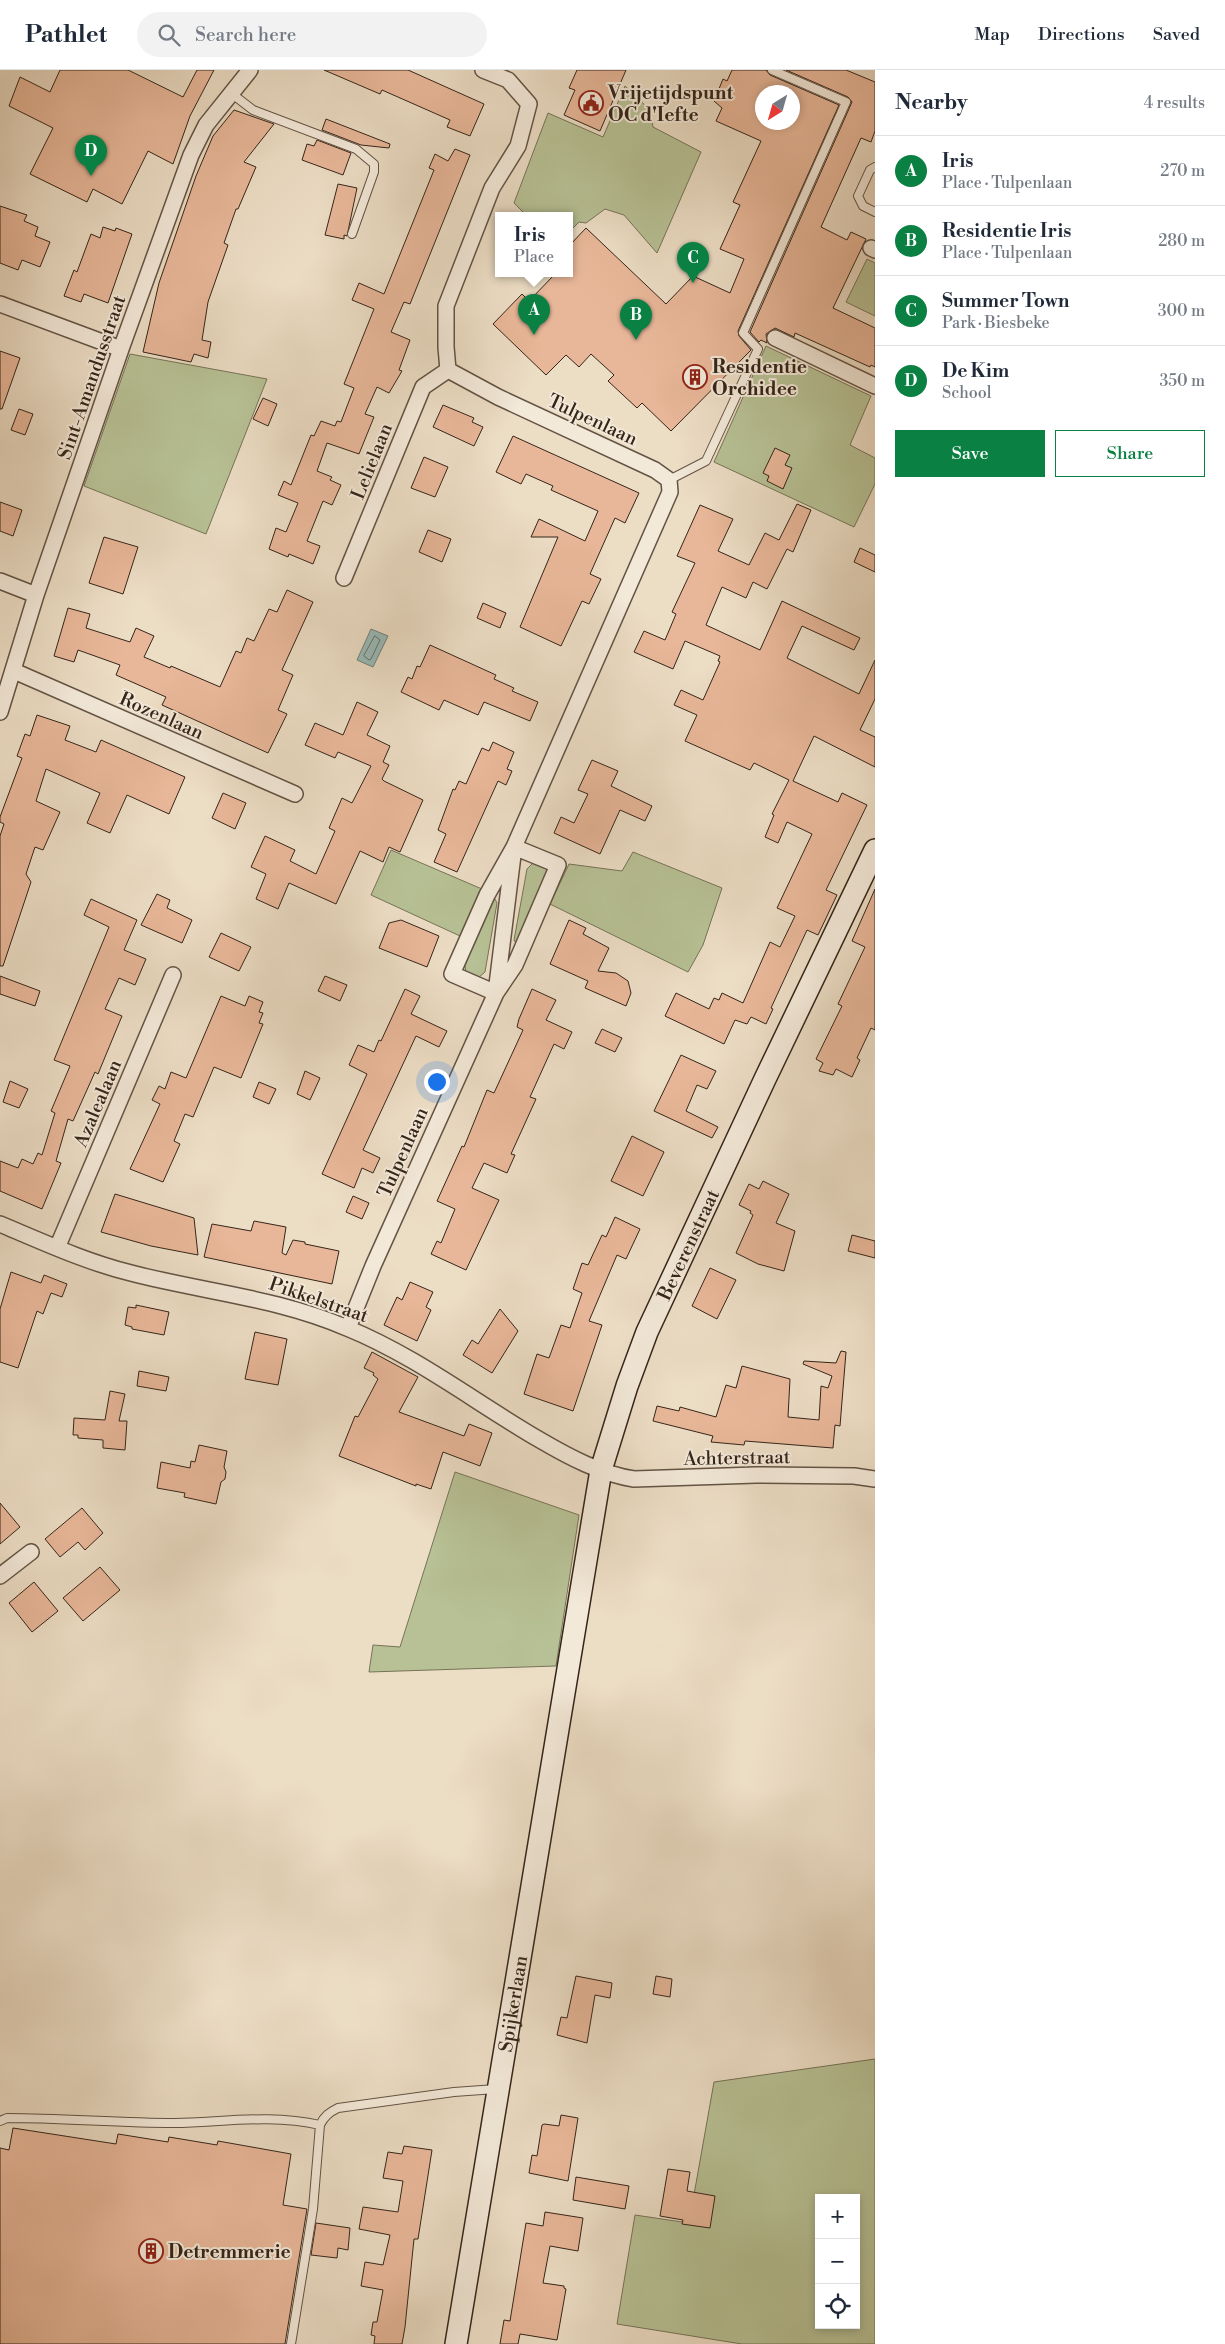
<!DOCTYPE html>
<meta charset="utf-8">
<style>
:root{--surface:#fff;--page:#f2f2f3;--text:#1f2937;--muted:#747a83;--line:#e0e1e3;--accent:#0b8043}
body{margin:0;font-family:"Libre Bodoni",serif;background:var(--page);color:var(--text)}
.controls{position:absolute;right:15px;bottom:15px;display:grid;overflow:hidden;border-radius:0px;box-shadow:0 2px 8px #0003}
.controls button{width:45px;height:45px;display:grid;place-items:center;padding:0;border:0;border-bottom:1px solid var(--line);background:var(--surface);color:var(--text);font:25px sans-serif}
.compass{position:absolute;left:755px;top:15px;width:45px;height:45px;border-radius:50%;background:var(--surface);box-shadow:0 2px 8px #0003;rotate:217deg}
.you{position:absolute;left:436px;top:1011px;width:18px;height:18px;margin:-12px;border:4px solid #fff;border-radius:50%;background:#1a73e8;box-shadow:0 0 0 8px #1a73e833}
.badge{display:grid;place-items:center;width:32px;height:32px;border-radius:50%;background:var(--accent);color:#fff;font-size:16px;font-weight:700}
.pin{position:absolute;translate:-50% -41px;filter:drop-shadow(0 1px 2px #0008)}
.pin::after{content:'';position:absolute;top:26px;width:18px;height:15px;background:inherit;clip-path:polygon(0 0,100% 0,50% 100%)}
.popup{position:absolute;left:495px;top:142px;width:78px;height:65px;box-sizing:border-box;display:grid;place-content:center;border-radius:0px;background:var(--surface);filter:drop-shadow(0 1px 4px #0005);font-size:16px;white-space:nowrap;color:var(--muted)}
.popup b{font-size:19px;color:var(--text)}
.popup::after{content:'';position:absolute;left:50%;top:100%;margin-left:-10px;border:10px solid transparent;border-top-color:var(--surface)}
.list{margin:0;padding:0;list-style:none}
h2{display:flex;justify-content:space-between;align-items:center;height:65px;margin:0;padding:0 20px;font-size:21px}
h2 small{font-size:16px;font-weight:400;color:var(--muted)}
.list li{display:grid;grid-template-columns:32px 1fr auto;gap:15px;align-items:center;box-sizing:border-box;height:70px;padding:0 20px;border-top:1px solid var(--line)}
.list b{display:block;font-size:19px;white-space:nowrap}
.list p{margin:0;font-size:16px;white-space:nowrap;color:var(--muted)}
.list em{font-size:16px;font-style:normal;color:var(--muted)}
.actions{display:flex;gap:10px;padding:15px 20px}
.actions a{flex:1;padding:11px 0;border:1px solid var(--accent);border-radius:0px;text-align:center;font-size:18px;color:var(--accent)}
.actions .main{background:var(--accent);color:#fff}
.icon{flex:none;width:28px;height:28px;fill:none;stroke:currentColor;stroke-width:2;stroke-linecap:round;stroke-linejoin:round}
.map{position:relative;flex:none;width:875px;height:2274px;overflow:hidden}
header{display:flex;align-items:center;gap:30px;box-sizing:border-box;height:70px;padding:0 25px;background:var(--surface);border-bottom:1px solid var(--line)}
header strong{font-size:24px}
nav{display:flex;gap:28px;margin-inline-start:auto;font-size:18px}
.search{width:350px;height:45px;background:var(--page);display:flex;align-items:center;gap:12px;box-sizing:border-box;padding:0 18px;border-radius:28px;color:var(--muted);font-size:19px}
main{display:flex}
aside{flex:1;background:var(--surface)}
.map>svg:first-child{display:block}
.green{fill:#b7c195;stroke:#767357;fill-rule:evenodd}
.water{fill:#99bbb9;stroke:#717f79}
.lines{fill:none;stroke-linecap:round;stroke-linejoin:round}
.shore{stroke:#677069;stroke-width:1}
.building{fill:#e8b799;stroke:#352519;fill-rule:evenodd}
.lane-casing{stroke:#635344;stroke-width:10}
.street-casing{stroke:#635344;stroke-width:18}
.secondary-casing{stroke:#352519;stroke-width:24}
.lane{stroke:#f3e9d9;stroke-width:8}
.street{stroke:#f3e9d9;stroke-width:15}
.secondary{stroke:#f3e9d9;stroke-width:21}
.labels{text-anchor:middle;stroke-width:4;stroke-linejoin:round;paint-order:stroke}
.poi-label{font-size:19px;font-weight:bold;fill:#352519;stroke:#f3e9d9;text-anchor:start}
.street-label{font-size:19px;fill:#352519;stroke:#f3e9d9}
</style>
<header>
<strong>Pathlet</strong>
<div class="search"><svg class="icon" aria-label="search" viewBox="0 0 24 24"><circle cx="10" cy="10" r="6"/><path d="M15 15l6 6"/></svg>Search here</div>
<nav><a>Map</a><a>Directions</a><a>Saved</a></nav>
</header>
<main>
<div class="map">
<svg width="875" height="2274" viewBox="0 0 875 2274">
<rect width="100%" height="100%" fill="#ecddc5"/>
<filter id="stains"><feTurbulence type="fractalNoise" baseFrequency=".004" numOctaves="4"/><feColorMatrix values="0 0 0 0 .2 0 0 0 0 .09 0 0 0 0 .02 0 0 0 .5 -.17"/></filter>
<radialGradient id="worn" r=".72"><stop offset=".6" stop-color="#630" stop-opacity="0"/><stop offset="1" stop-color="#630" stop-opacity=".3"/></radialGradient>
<path class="green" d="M625,16L650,40L653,57L701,82L657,183L624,145L605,139L586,153L579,152L569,162V146H527L514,133L548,43L603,67Z
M867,189L875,193V246L846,232Z
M766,276L871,326L850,375L875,388V414L854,457L714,392Z
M130,284L267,309L206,464L84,416Z
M391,780L482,819L460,866L371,825Z
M633,782L722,818L703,875L688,902L550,834L569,794L622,801Z
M533,793L546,797L548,801L518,872H515L514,870L527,799Z
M495,829L497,833L485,902L478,908L466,904L465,895L492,830Z
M455,1402L579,1445L556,1596L369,1602L373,1575L400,1577Z
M875,1989V2274H742L617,2254L635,2145L689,2153L714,2012ZM819,2128H856V2255H819Z"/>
<path class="water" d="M371,559L388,566L373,597L357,590Z"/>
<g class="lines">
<path class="shore" d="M375,566L380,570L371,589L369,590L364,586Z"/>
</g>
<path class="building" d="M60,0H128L183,27L197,0H214L190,46L173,94L148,81L122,134L93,119L87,132L30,104L53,58L9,36L20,7L50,22Z
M324,0H408L484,34L470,66L447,57L450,50L382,20L380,24Z
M577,0H626L600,61L564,45L575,20L569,18Z
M732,0H766L770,5L839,35L738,261L739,266L751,280L671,361L642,333L637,338L608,311L614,305L591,284L579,297L566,285L546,305L493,254L522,224L529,231L555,204H569V176L586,158L666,234L693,206L730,223L744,189L720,179L740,135L733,132L761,71L716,51L722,38L714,31L723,9L727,11ZM762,22H792V52H762Z
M786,0H846L875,12V61L871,72L861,68L821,157L847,170L851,162L866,169L833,238L875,258V297L871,295L870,297L795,263L794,267L775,258L766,264L767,273L761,270L759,272L750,262L852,32L848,27Z
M234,40L274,54L244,92L256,97L238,139H236L224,173L228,175L208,232L202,270L211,272L208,288L194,284L191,292L143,282L159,213L196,106L213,66Z
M326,49L390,74L389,78L361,75L322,60Z
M317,70L351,83L343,105L302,90L307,74L314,76Z
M455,79L470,85L410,234L404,232L391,262L410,270L399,300L402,301L389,323L377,317L365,344L374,347L359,384L327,373L317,401L332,407L330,410L341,415L332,435L323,431L307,471L320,476L313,494L289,484L288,487L269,479L276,458L286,462L298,433L278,425L284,411L291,415L311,365L314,366L321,351L335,356L337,351L341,352L354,318L344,314L374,239L352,230L359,213L384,224L434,100L429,98L435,84L448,91Z
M338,114L357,118L347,166L344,165V169L325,165Z
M0,136L27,145L24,151L38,157L35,166L50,172L40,197L22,190L18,200L0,193Z
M103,157L115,161L116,158L132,164L108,233L84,224L81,232L64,226L74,200L77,202L91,164L100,168Z
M0,281L20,288L2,339H0Z
M263,328L277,334L268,356L253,349Z
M443,335L474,348L472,352L483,357L474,376L433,357Z
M19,339L33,344L25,365L11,360Z
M513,366L639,423L625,453L615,448L590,504L601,509L589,534L582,531L561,576L520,557L558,467H531L539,449L585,471L598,441L551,420L553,416L526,404L521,414L496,402Z
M775,378L790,385L785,395L792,398L783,419L767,411L769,406L763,403Z
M424,387L448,397L435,427L411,418Z
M0,432L22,440L13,466L0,461Z
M797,434L811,440L793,482L787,479L767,519L753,512L746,528L722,517L706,555L760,580L782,531L860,568L854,580L802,556L787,588L859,624L875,590V629L860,660L875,667V697L814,666L793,711L838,732L842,723L867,735L826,820L837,825L818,865L807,860L771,938L773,939L766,954L751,947L747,954L735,950L724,974L665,946L676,923L709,939L714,928L719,930L722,923L743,933L770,872L780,877L795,846L777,838L812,764L787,752L778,773L765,767L774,745L772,744L789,710L754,693L750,700L685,671L697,645L674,635L681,620L703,630L720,592L718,591L720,586L685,571L673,599L634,582L644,561L665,570L676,544L672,542L695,493L677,486L700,435L733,449L718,481L749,495L765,463L779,470Z
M428,460L451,469L442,492L419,482Z
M104,467L138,477L123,524L89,513Z
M860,478L875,485V502L854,492Z
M287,520L313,532L282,600L293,605L278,640L287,644L268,683L162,635L166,627L116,605L120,595L78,580L74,592L54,586L68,538L90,544L86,558L130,572L136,558L154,566L144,587L170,598L171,596L220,617L236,581L241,583L247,568L254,571L269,539L277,542Z
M483,533L506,543L500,558L477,548Z
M430,575L496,605L494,609L514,618L512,621L538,632L530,651L484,632L478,645L444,630L439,640L401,622L408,607L412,609L417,596L420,597Z
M357,632L378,642L367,665L390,676L383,692L389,695L382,709L384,711L423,730L400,782L389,777L383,792L360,781L336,834L289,813L278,839L256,829L266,804L251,797L265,766L295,780L290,791L316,804L335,761L329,758L342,728L352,733L371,696L338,682L335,688L305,675L315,653L343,665Z
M37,645L70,656L65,670L96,682L101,670L185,707L169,744L127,725L110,763L87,753L100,723L46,699L36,731L60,742L43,780L35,777L26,804L31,812L3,896H0V766L4,754L0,752V747L22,688L17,686L25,664L30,666Z
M493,672L514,682L507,699L512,701L506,715L498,711L457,802L434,792L446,764L438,760L453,719L455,720L459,711L466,714L482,678L489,681Z
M592,690L618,701L611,716L652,736L645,751L620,740L600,784L554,763L561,747L574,753L588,724L578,720Z
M223,723L246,733L235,759L212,748Z
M875,819V960L871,958L857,988L860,990L852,1007L836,999L833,1005L819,1001L823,993L816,989L842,936L838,934L865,877L852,871Z
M157,824L170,830L167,838L192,850L182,873L141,855Z
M91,829L137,850L124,880L146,889L135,915L119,908L105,939L122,946L98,1004L95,1002L73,1051L68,1049L56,1091L61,1093L42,1139L0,1121V1091L18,1098L22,1089L33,1094L38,1083L42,1085L55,1043L51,1041L70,996L54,990L109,857L84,845Z
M401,850L439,866L427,897L379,878L389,853Z
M569,850L586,858L583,864L609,878L598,901L616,903L628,911L631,923L626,936L585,918L588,911L550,894Z
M221,863L251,877L239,901L209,887Z
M0,906L40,921L35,936L0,924Z
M325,906L347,915L340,931L318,921Z
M405,919L420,926L411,944L447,961L439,977L416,966L363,1080L380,1088L373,1103L362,1098L354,1118L322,1104L367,1004L349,995L358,975L374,982L379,970L381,971Z
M532,919L556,930L546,950L572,962L564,979L554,974L530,1027L536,1029L511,1084L515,1085L507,1103L484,1093L472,1118L499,1130L466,1200L431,1184L437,1171L441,1173L455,1139L437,1131L462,1076L464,1077L487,1020L494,1023L523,960L517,957L519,949Z
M221,926L245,936L249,926L263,932L259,942L263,943L259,953L263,954L241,1008L214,997L193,1047L185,1044L174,1071L180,1074L163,1112L130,1099L160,1034L152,1030L159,1016L165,1019L171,1002L186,1008Z
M602,959L622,968L615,982L595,973Z
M681,985L716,1001L707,1019L697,1015L686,1041L718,1057L712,1068L654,1041Z
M305,1001L320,1008L310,1030L297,1024Z
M10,1011L28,1019L19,1038L3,1032Z
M259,1012L276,1019L269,1034L253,1027Z
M632,1066L664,1082L643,1126L611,1111Z
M763,1111L789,1124L776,1153L795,1161L784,1201L758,1194L736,1183L753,1145L750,1143L751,1141L739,1135L749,1114L759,1119Z
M115,1124L194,1148L198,1185L151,1176L101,1162Z
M353,1126L369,1133L362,1149L346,1142Z
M615,1147L640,1159L626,1189L617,1185L589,1251L602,1255L573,1341L524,1324L537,1284L549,1288L561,1255L570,1258L582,1223L573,1219L582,1193L588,1195L602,1165L606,1167Z
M254,1151L286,1157L282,1183L286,1185L293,1170L305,1172V1174L339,1181L332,1214L204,1187L212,1154L251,1161Z
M852,1165L875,1171V1188L848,1181Z
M710,1198L736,1210L717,1249L692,1236Z
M11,1202L41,1213L44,1205L67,1214L62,1227L51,1223L43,1244L37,1241L18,1298L0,1292V1239Z
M410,1212L433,1222L426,1237L431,1240L417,1271L384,1255L397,1227L402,1230Z
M136,1235L169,1242L164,1265L132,1259V1257L125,1255L128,1237L136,1238Z
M500,1239L518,1261L492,1303L463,1285L472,1270L478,1274Z
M255,1262L287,1269L278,1315L245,1309Z
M841,1281L846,1282L840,1356L835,1355L833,1378L745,1371L744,1375L711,1372L713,1366L653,1351L657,1336L679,1341L680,1337L716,1347L726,1315L736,1318L742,1296L790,1309L788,1347L819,1350L821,1316L828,1318L832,1306L803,1294L804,1291L836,1293Z
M372,1282L418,1307L399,1342L464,1366L469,1354L492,1363L480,1396L443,1382L431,1419L416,1414V1416L339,1386L355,1346L358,1347L378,1309L373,1305L374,1303L364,1298Z
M139,1301L169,1307L166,1321L137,1316Z
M110,1321L125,1324L119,1351H127L125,1380L103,1378V1370L78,1368V1365H73L74,1348L105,1350Z
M199,1375L227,1381L224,1397L226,1402L225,1409L221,1412L216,1434L184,1427L185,1423L157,1418L161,1392L190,1398L191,1391L195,1392Z
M0,1433L20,1457L0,1474Z
M82,1438L103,1463L85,1480L78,1472L60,1487L45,1469Z
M100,1497L120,1520L83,1551L63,1528Z
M34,1512L58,1541L32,1562L9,1533Z
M576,1906L612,1913L610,1928L595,1925L587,1973L557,1965L561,1947L567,1948Z
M656,1906L672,1909L670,1927L653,1924Z
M561,2045L578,2048L568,2111L529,2103L532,2085L537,2086L542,2055L544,2054L559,2056Z
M13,2058L116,2074L118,2064L168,2072L169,2067L217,2075L218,2071L291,2084L283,2135L307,2139L285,2274H0V2078L9,2080Z
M404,2076L432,2080L418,2169H414L405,2257L402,2274H374L375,2266L371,2265L373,2252H377L383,2220L361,2216L365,2192L383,2195L390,2165L359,2159L363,2137L398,2142L403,2111L383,2108L388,2082L402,2084Z
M668,2099L690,2102L687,2121L715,2126L710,2158L682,2154L683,2150L660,2146Z
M576,2107L629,2116L625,2139L573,2130Z
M545,2142L583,2148L578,2181L550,2176L543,2213L564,2216V2218L566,2219L557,2270L520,2264L518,2274H500L504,2250L510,2251L526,2153L543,2156Z
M316,2153L350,2158L348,2180L338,2178L337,2188L311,2185Z"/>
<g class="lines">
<defs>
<path id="lane" d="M231,23L253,40L356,79L374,94V102L352,164
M875,97L870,100L858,126L863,136L875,142
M669,410L706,391L758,279L743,263L846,32L772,0
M0,2051L7,2048C63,2048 119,2053 175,2053C224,2052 272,2044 320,2055
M291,2274L313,2139L320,2055C324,2046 330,2042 338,2038L454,2022L496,2019"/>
<path id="street" d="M871,178L875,180
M0,234L121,279
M775,268L875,316
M344,508L423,317L448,300
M0,511L36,525
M14,601L295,724
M0,642L36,525L121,279L191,85L206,55L250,0
M514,777L558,795L515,895L496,923L452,904L487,825Z
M0,1154C43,1172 86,1192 131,1203C204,1222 278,1228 347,1258C416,1286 476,1333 540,1370C569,1387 601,1404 634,1409L756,1405L854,1406L875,1409
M57,1178L173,905
M348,1258L373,1196L496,923L514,777L670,422L669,410L655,400L498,327L448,300L446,277V236L492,118L518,76L529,34L508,10L483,0
M0,1506L31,1482"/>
<g id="secondary">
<path id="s1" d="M456,2274L601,1400L627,1316L647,1262L765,1009L875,780"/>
</g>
</defs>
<use href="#lane" class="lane-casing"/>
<use href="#street" class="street-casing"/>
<use href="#secondary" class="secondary-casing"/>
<use href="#lane" class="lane"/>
<use href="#street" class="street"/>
<use href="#secondary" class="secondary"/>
</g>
<defs>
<symbol id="civic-ring" viewBox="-11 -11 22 22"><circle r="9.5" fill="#f3e9d9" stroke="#8f2418" stroke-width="1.5"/><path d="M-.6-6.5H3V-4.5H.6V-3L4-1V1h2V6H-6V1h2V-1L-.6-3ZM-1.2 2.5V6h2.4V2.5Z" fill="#8f2418"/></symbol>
<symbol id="building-ring" viewBox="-11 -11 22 22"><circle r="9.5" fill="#f3e9d9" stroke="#8f2418" stroke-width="1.5"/><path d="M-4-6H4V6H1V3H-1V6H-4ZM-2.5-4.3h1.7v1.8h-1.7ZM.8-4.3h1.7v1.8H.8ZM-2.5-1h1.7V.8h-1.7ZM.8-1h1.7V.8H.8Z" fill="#8f2418"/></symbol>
</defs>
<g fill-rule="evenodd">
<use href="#civic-ring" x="577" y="19" width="28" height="28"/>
<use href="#building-ring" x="681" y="293" width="28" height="28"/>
<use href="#building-ring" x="137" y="2167" width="28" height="28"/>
</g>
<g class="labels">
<g class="poi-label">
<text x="608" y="29">Vrijetijdspunt<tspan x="608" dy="22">OC d'Iefte</tspan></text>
<text x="712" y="303">Residentie<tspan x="712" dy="22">Orchidee</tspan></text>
<text x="168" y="2188">Detremmerie</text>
</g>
<g class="street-label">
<text transform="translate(91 307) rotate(-71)" y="7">Sint-Amandusstraat</text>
<text transform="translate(593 349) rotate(25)" y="7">Tulpenlaan</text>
<text transform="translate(371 391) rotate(-68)" y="7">Lelielaan</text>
<text transform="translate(162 645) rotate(24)" y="7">Rozenlaan</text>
<text transform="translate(97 1033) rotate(-67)" y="7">Azalealaan</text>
<text transform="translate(402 1082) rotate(-66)" y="7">Tulpenlaan</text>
<text dy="7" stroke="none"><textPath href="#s1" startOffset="1128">Beverenstraat</textPath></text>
<text transform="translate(319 1229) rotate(19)" y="7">Pikkelstraat</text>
<text transform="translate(737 1387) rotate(-1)" y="7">Achterstraat</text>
<text dy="7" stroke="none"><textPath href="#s1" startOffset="345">Spijkerlaan</textPath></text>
</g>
</g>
<rect width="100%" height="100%" filter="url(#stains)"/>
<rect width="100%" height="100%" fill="url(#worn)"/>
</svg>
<div class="controls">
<button>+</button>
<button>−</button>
<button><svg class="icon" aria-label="locate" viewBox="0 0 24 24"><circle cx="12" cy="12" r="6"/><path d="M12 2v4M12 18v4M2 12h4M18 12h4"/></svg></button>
</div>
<svg class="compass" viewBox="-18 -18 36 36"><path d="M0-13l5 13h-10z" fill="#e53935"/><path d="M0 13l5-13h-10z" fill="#747a83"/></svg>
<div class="you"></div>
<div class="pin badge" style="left:534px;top:265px">A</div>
<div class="popup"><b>Iris</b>Place</div>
<div class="pin badge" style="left:636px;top:270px">B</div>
<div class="pin badge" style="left:693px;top:213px">C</div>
<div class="pin badge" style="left:91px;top:106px">D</div>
</div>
<aside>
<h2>Nearby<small>4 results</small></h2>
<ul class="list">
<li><span class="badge">A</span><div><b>Iris</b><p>Place · Tulpenlaan</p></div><em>270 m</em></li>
<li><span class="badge">B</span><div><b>Residentie Iris</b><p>Place · Tulpenlaan</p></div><em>280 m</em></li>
<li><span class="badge">C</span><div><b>Summer Town</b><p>Park · Biesbeke</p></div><em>300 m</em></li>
<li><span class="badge">D</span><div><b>De Kim</b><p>School</p></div><em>350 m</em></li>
</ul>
<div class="actions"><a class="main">Save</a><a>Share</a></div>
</aside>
</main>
